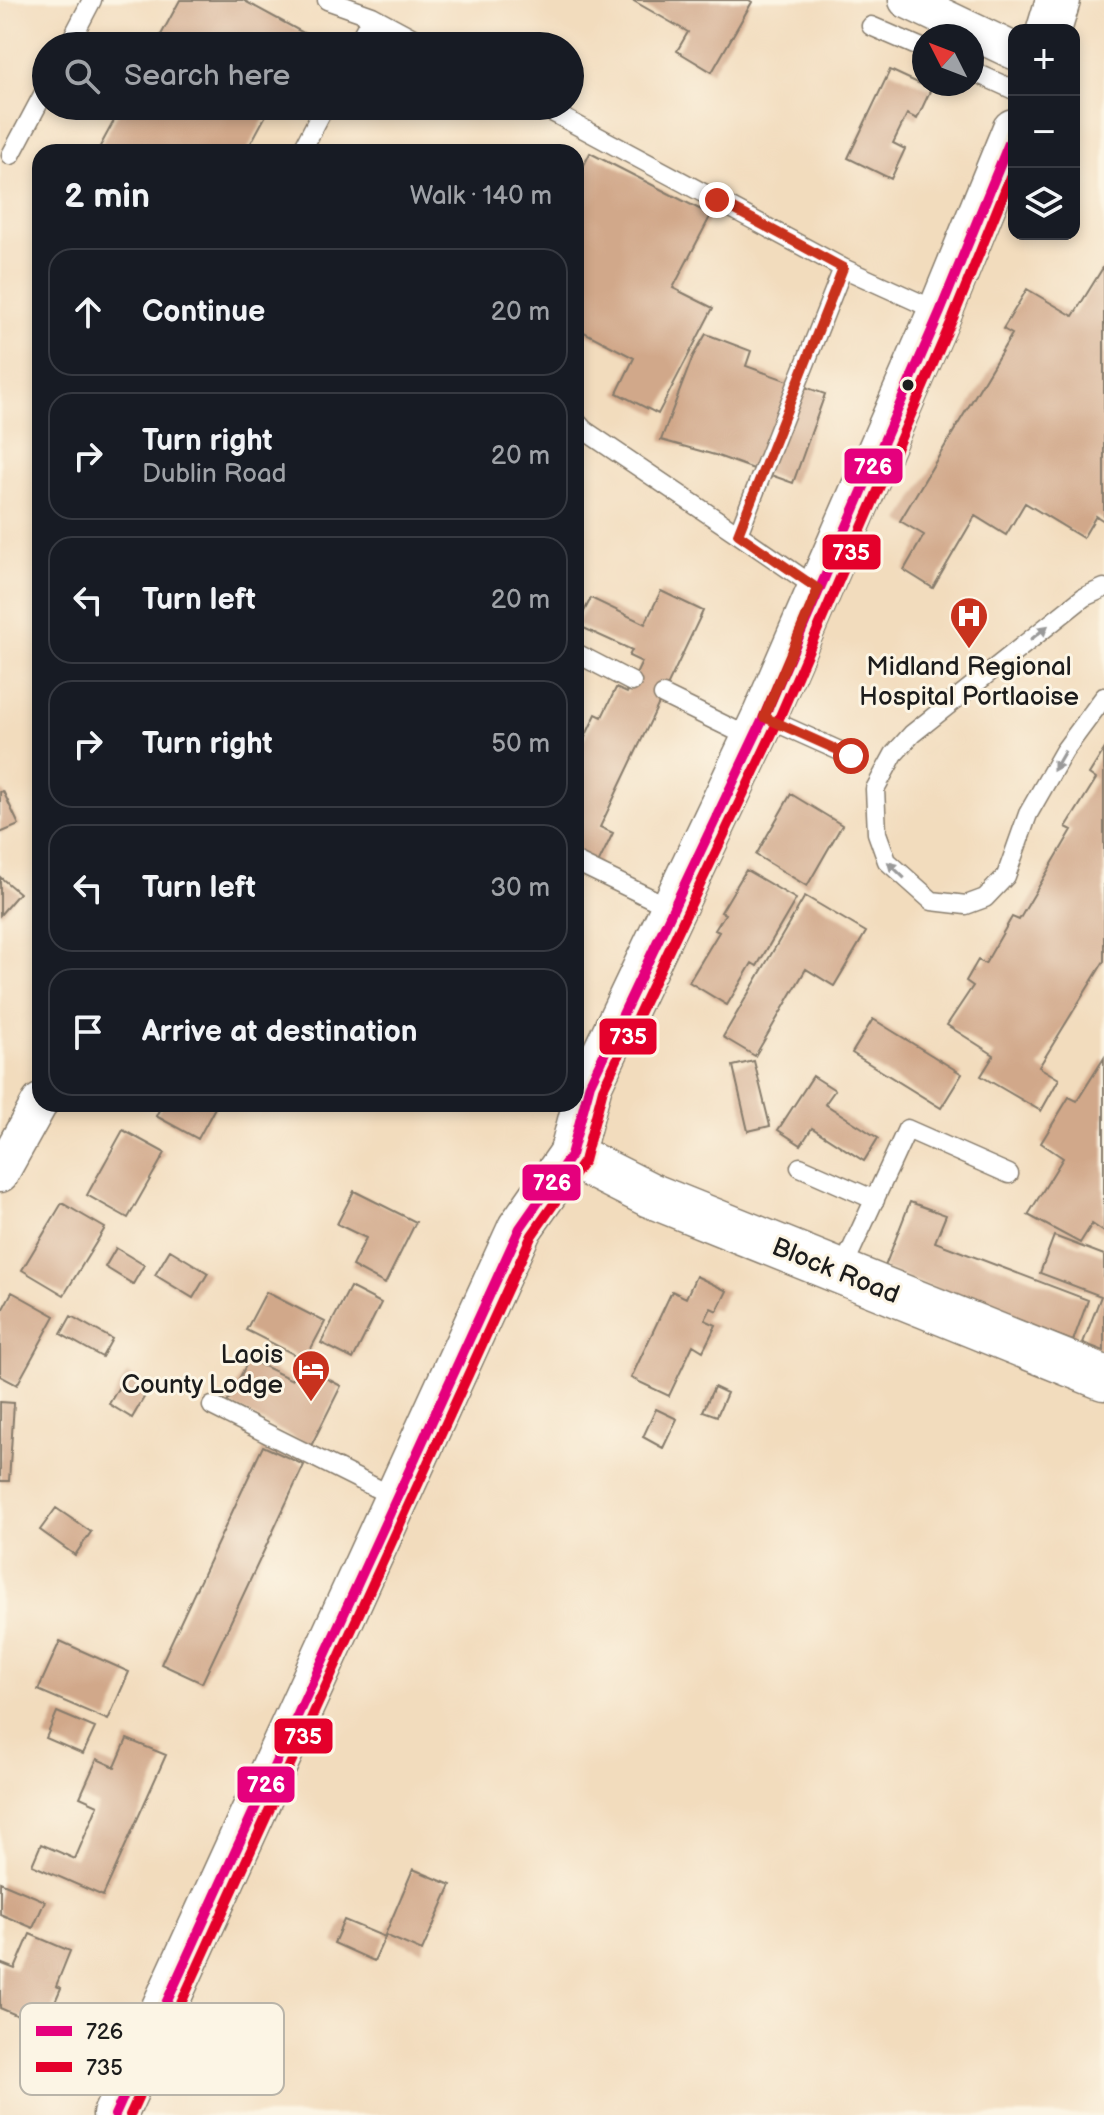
<!DOCTYPE html>
<meta charset="utf-8">
<style>
:root{--surface:#171b24;--page:#20242c;--text:#f1f3f6;--muted:#9ea1a6;--line:#363941}
body{margin:0;font-family:"Balsamiq Sans",sans-serif;background:var(--page);color:var(--text)}
.controls{position:absolute;right:24px;top:24px;display:grid;overflow:hidden;border-radius:16px;box-shadow:0 4px 12px #0003}
.controls button{width:72px;height:72px;display:grid;place-items:center;padding:0;border:0;border-bottom:2px solid var(--line);background:var(--surface);color:var(--text);font:40px sans-serif}
.compass{position:absolute;left:912px;top:24px;width:72px;height:72px;border-radius:50%;background:var(--surface);box-shadow:0 4px 12px #0003;rotate:312deg}
.stop{position:absolute;width:24px;height:24px;margin:-18px;border:6px solid #c8321e;border-radius:50%;background:#fff}
.stop.end{background:#c8321e;border-color:#fff;box-shadow:0 2px 8px #0008}
.list{margin:0;padding:0;list-style:none}
h2{display:flex;justify-content:space-between;align-items:center;height:104px;margin:0;padding:0 32px;font-size:34px}
h2 small{font-size:26px;font-weight:400;color:var(--muted)}
.list li{display:grid;grid-template-columns:52px 1fr auto;gap:24px;align-items:center;box-sizing:border-box;height:128px;margin:0 16px 16px;padding:0 16px;border:2px solid var(--line);border-radius:24px}
.list b{display:block;font-size:30px;white-space:nowrap}
.list p{margin:0;font-size:26px;white-space:nowrap;color:var(--muted)}
.list em{font-size:26px;font-style:normal;color:var(--muted)}
.icon{flex:none;width:44px;height:44px;fill:none;stroke:currentColor;stroke-width:2;stroke-linecap:round;stroke-linejoin:round}
.map{position:relative;flex:none;width:1104px;height:2115px;overflow:hidden}
.search{position:absolute;background:var(--surface);box-shadow:0 4px 12px #0003;left:32px;top:32px;width:552px;height:88px;display:flex;align-items:center;gap:20px;box-sizing:border-box;padding:0 28px;border-radius:44px;color:var(--muted);font-size:30px}
.panel{position:absolute;background:var(--surface);box-shadow:0 4px 12px #0003;left:32px;top:144px;width:552px;height:968px;border-radius:24px}
.map>svg:first-child{display:block}
.building{fill:#d1a88a}
.lines{fill:none;stroke-linecap:round;stroke-linejoin:round}
.service-casing{stroke:#877c6c;stroke-width:21}
.minor-casing{stroke:#877c6c;stroke-width:39}
.tertiary-casing{stroke:#877c6c;stroke-width:47}
.secondary-casing{stroke:#877c6c;stroke-width:47}
.service{stroke:#fff;stroke-width:18}
.minor{stroke:#fff;stroke-width:36}
.tertiary{stroke:#fff;stroke-width:44}
.secondary{stroke:#fff;stroke-width:44}
.bus-1-casing{stroke:#fcf5e5;stroke-width:16}
.bus-2-casing{stroke:#fcf5e5;stroke-width:16}
.bus-1{stroke:#e5007d;stroke-width:10}
.bus-2{stroke:#e4002b;stroke-width:10}
.oneway{fill:#999}
.route{stroke:#c8321e;stroke-width:10}
.bus-dot{fill:#1c1c1c;stroke:#fcf5e5;stroke-width:3}
.labels{text-anchor:middle;stroke-width:6;stroke-linejoin:round;paint-order:stroke}
.poi-label{font-size:26px;fill:#1c1c1c;stroke:#fcf5e5}
.street-label{font-size:26px;fill:#1c1c1c;stroke:#fcf5e5}
.key{fill:#fcf5e5;stroke:#b9b4a9;stroke-width:2}
.key-label{font-size:22px;fill:#1c1c1c}
.line-badge{stroke:#fcf5e5;stroke-width:3}
.badge-label{font-size:22px;text-anchor:middle;font-weight:bold;fill:#fff}
</style>
<div class="map">
<svg width="1104" height="2115" viewBox="0 0 1104 2115">
<rect width="100%" height="100%" fill="#fcf5e5"/>
<filter id="ink" filterUnits="userSpaceOnUse"><feTurbulence type="fractalNoise" baseFrequency=".0125" numOctaves="2"/><feDisplacementMap in="SourceGraphic" scale="16" xChannelSelector="R" yChannelSelector="G"/><feConvolveMatrix kernelMatrix="1 2 1 2 8 2 1 2 1" color-interpolation-filters="sRGB"/></filter>
<filter id="wash" filterUnits="userSpaceOnUse"><feTurbulence type="fractalNoise" baseFrequency=".006" numOctaves="4" result="noise"/><feDisplacementMap in="SourceGraphic" scale="32" xChannelSelector="R" yChannelSelector="G"/><feGaussianBlur stdDeviation="1.8" result="paint"/><feColorMatrix in="noise" values="0 0 0 0 0 0 0 0 0 0 0 0 0 0 0 0 0 1.4 0 .05"/><feComposite in="paint" operator="in"/></filter>
<g filter="url(#wash)">
<rect width="100%" height="100%" fill="#f2dcbd"/>
<g id="blocks">
<path class="building" d="M180,0H243L309,36L303,46H155Z
M632,0H749L752,2L712,72L677,51L688,32Z
M890,70L931,89L917,119L907,114L893,143L905,149L891,179L848,158Z
M122,106H271L246,152H97Z
M590,153L711,215L673,288L713,308L658,414L617,393L634,358L576,328V181Z
M1104,266V521L1096,516L1083,538L1025,503L1006,535L975,516L933,588L904,570L924,535L900,521L1012,334L1003,329L1027,289L1073,316Z
M706,334L751,351L746,366L825,394L793,483L715,455L661,440L693,356Z
M661,591L703,611L600,827L613,833L597,866L576,856V756L596,714L602,717L616,688L627,693L642,662L629,656L632,650L577,625L591,598L645,624Z
M1104,750V961L1039,1067L1059,1079L1041,1111L981,1076L994,1055L947,1025L973,986L966,981L978,960L985,964L1012,917L1019,920L1072,830L1066,827L1096,779L1089,774Z
M3,791L19,825L0,833V792Z
M791,794L842,825L807,886L756,855Z
M746,870L796,899L757,966L752,963L727,1005L689,982L719,932L715,930L725,914L721,912Z
M0,877L19,893L0,915Z
M805,896L866,932L834,986L806,969L755,1056L723,1037Z
M873,1019L962,1074L941,1108L852,1053Z
M1104,1058V1232L1092,1224L1080,1243L1028,1215L1063,1158L1041,1143L1069,1097L1077,1101Z
M754,1061L770,1126L748,1131L733,1066Z
M813,1076L835,1090L825,1104L878,1138L864,1161L812,1128L801,1145L778,1130Z
M162,1104H217L198,1139L156,1116Z
M123,1130L165,1153L128,1218L87,1195Z
M354,1191L416,1222L385,1284L352,1266L366,1238L337,1224Z
M910,1202L946,1215L935,1242L1088,1300L1073,1341L884,1269Z
M62,1203L105,1228L64,1295L22,1270Z
M1054,1236L1104,1255V1351L1083,1343L1101,1296L1040,1273Z
M116,1248L144,1265L133,1284L105,1267Z
M170,1250L208,1273L193,1298L155,1275Z
M696,1276L727,1291L717,1311L711,1308L705,1320L716,1325L703,1351L693,1345L669,1396L631,1378L672,1291L686,1298Z
M350,1287L381,1303L353,1359L321,1343Z
M12,1292L55,1316L17,1385L0,1376V1314Z
M266,1292L325,1322L305,1360L246,1330Z
M71,1316L112,1339L102,1357L61,1334Z
M249,1359L292,1380L299,1364L341,1386L311,1446L227,1403Z
M127,1373L150,1387L132,1418L109,1404Z
M714,1387L727,1393L717,1416L703,1411Z
M0,1402L14,1403L9,1481H0Z
M656,1409L677,1419L663,1448L643,1437Z
M263,1446L304,1465L202,1683L161,1664Z
M56,1508L91,1532L75,1555L40,1530Z
M60,1641L129,1672L108,1720L38,1690Z
M57,1712L95,1728L83,1754L46,1738Z
M127,1739L166,1755L103,1896L32,1865L41,1844L75,1859L98,1805L80,1797L97,1759L115,1767Z
M413,1869L451,1885L422,1951L385,1935Z
M0,1882L45,1901L33,1928L0,1914Z
M344,1920L385,1937L374,1961L334,1943Z
M30,1934L70,1951L56,1986L61,1988L44,2027L0,2008V1963L15,1969Z"/>
</g>
</g>
<g filter="url(#ink)">
<use href="#blocks" fill-opacity="0" stroke="#877c6c" stroke-width="2"/>
<g class="lines">
<defs>
<path id="service" d="M327,0L372,16L428,46
M871,26L924,49
M68,46L92,0
M356,46L372,16
M972,71L1014,90
M541,106L843,268
M301,152L325,106
M11,155L46,89
M576,421L584,430L738,534
M1104,588L1084,597L912,734L894,754L875,789L877,833L887,861L932,901L966,905L985,898L1006,876L1028,814L1064,751L1104,697
M818,589L738,534L843,268L940,312
M576,653L632,682
M663,695L753,739
M764,717L851,756
M576,862L673,909
M800,1167L875,1200
M841,1272L907,1129L1009,1174
M212,1406L396,1498"/>
<path id="minor" d="M907,0L1014,51
M0,1174L40,1102"/>
<path id="tertiary" d="M571,1155L650,1195L1104,1378"/>
<path id="secondary" d="M1049,30L1058,0
M115,2115L520,1228L571,1155L590,1084L764,717L940,312L1014,131"/>
</defs>
<use href="#service" class="service-casing"/>
<use href="#minor" class="minor-casing"/>
<use href="#tertiary" class="tertiary-casing"/>
<use href="#secondary" class="secondary-casing"/>
<use href="#service" class="service"/>
<use href="#minor" class="minor"/>
<use href="#tertiary" class="tertiary"/>
<use href="#secondary" class="secondary"/>
<defs>
<path id="bus-1" d="M115,2115L520,1228L571,1155L590,1084L764,717L940,312L1014,131"/>
<path id="bus-2" d="M130,2115L532,1235L584,1161L603,1089L777,723L953,318L1014,168"/>
</defs>
<use href="#bus-1" class="bus-1-casing"/>
<use href="#bus-2" class="bus-2-casing"/>
<use href="#bus-1" class="bus-1"/>
<use href="#bus-2" class="bus-2"/>
</g>
<defs><path id="oneway-solid" d="M-6-.8H1V-3.2L6.5 0L1 3.2V.8H-6Z" transform="scale(2)"/></defs>
<g class="oneway">
<use href="#oneway-solid" transform="translate(1039 633) rotate(-39)"/>
<use href="#oneway-solid" transform="translate(1059 761) rotate(120)"/>
<use href="#oneway-solid" transform="translate(896 870) rotate(-136)"/>
</g>
</g>
<g class="lines" filter="url(#ink)">
<path class="route" d="M717,200L843,268L738,534L818,589L764,717L851,756"/>
</g>
<defs>
<symbol id="hospital-pin" viewBox="-11 -11 22 30"><path d="M0 17L-7.5 6A9.5 9.5 0 1 1 7.5 6Z" fill="#c8321e" stroke="#fcf5e5"/><path d="M-5-5h3v3.5h4V-5h3V5h-3V1.5h-4V5h-3Z" fill="#fff"/></symbol>
<symbol id="hotel-pin" viewBox="-11 -11 22 30"><path d="M0 17L-7.5 6A9.5 9.5 0 1 1 7.5 6Z" fill="#c8321e" stroke="#fcf5e5"/><path d="M-6-4.5h1.5V1H6V5H4.5V3h-9V5H-6ZM-4 0a1.8 1.8 0 1 1 3.6 0ZM.5 0V-2.5h3Q6-2.5 6 0Z" fill="#fff"/></symbol>
</defs>
<g fill-rule="evenodd">
<use href="#hospital-pin" x="947" y="594" width="44" height="60"/>
<use href="#hotel-pin" x="289" y="1347" width="44" height="60"/>
</g>
<circle class="bus-dot" cx="908" cy="385" r="7"/>
<g class="labels">
<g class="poi-label">
<text x="969" y="675">Midland Regional<tspan x="969" dy="30">Hospital Portlaoise</tspan></text>
<text x="283" y="1363" text-anchor="end">Laois<tspan x="283" dy="30">County Lodge</tspan></text>
</g>
<g class="street-label">
<text transform="translate(836 1270) rotate(22)" y="9">Block Road</text>
</g>
</g>
<rect x="20" y="2003" width="264" height="92" rx="12" class="key"/>
<rect x="36" y="2026" width="36" height="10" fill="#e5007d"/>
<rect x="36" y="2062" width="36" height="10" fill="#e4002b"/>
<g class="key-label">
<text x="86" y="2039">726</text>
<text x="86" y="2075">735</text>
</g>
<g class="line-badge">
<rect x="843" y="447" width="61" height="38" rx="8" fill="#e5007d"/>
<rect x="821" y="533" width="61" height="38" rx="8" fill="#e4002b"/>
<rect x="598" y="1017" width="60" height="39" rx="8" fill="#e4002b"/>
<rect x="521" y="1163" width="61" height="39" rx="8" fill="#e5007d"/>
<rect x="273" y="1717" width="61" height="38" rx="8" fill="#e4002b"/>
<rect x="236" y="1765" width="60" height="39" rx="8" fill="#e5007d"/>
</g>
<g class="badge-label">
<text x="873" y="474">726</text>
<text x="851" y="560">735</text>
<text x="628" y="1044">735</text>
<text x="552" y="1190">726</text>
<text x="303" y="1744">735</text>
<text x="266" y="1792">726</text>
</g>
</svg>
<div class="controls">
<button>+</button>
<button>−</button>
<button><svg class="icon" aria-label="layers" viewBox="0 0 24 24"><path d="M12 4l9 5-9 5-9-5zM3 14l9 5 9-5"/></svg></button>
</div>
<svg class="compass" viewBox="-18 -18 36 36"><path d="M0-13l5 13h-10z" fill="#e53935"/><path d="M0 13l5-13h-10z" fill="#9ea1a6"/></svg>
<div class="stop" style="left:851px;top:756px"></div>
<div class="stop end" style="left:717px;top:200px"></div>
<div class="search"><svg class="icon" aria-label="search" viewBox="0 0 24 24"><circle cx="10" cy="10" r="6"/><path d="M15 15l6 6"/></svg>Search here</div>
<section class="panel">
<h2>2 min<small>Walk · 140 m</small></h2>
<ul class="list">
<li><svg class="icon" aria-label="ahead" viewBox="0 0 24 24"><path d="M12 20V5M6 11l6-6 6 6"/></svg><div><b>Continue</b></div><em>20 m</em></li>
<li><svg class="icon" aria-label="right" viewBox="0 0 24 24"><path d="M7 20v-9h11M14 6l5 5-5 5"/></svg><div><b>Turn right</b><p>Dublin Road</p></div><em>20 m</em></li>
<li><svg class="icon" aria-label="left" viewBox="0 0 24 24"><path d="M17 20v-9H6M10 6l-5 5 5 5"/></svg><div><b>Turn left</b></div><em>20 m</em></li>
<li><svg class="icon" aria-label="right" viewBox="0 0 24 24"><path d="M7 20v-9h11M14 6l5 5-5 5"/></svg><div><b>Turn right</b></div><em>50 m</em></li>
<li><svg class="icon" aria-label="left" viewBox="0 0 24 24"><path d="M17 20v-9H6M10 6l-5 5 5 5"/></svg><div><b>Turn left</b></div><em>30 m</em></li>
<li><svg class="icon" aria-label="arrive" viewBox="0 0 24 24"><path d="M6 21V4h12l-3 4 3 4H6"/></svg><div><b>Arrive at destination</b></div></li>
</ul>
</section>
</div>
